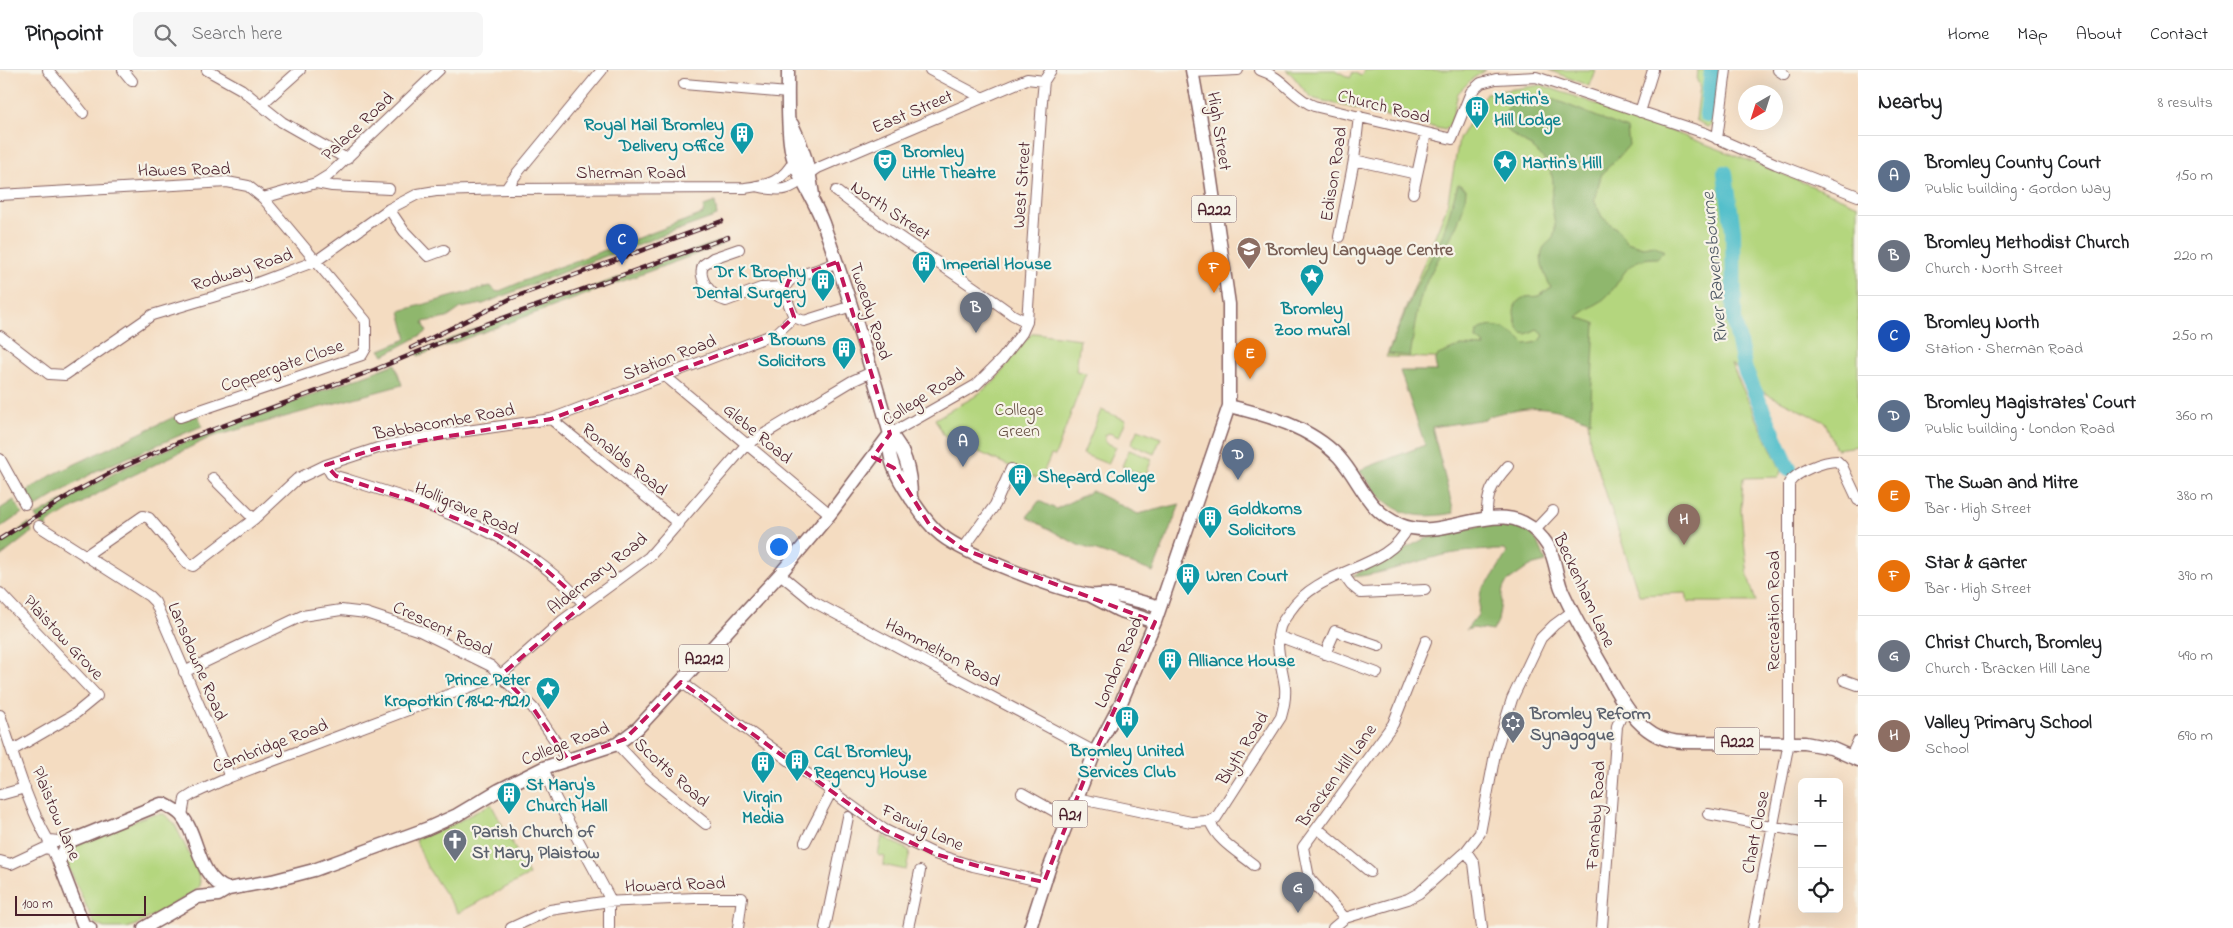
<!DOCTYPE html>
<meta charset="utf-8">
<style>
:root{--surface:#fff;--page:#f6f6f6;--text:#202124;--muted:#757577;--line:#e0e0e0;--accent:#111827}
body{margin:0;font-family:"Indie Flower",sans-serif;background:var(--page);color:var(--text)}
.controls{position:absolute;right:15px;bottom:15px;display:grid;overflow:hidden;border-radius:8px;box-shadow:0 5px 20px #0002}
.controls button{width:45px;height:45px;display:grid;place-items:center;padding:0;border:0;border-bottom:1px solid var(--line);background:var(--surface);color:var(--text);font:25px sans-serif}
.compass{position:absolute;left:1738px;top:15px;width:45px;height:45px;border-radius:50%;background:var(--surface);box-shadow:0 5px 20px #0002;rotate:219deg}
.scale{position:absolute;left:15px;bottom:12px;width:131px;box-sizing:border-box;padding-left:5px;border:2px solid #4a1f2b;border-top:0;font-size:14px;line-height:18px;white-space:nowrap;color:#4a1f2b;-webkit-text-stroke:4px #f7f3e8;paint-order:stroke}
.you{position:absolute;left:778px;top:476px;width:18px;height:18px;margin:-12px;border:4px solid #fff;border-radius:50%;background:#1a73e8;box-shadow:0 0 0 8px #1a73e833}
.badge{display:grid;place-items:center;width:32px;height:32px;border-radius:50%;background:var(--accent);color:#fff;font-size:16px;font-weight:700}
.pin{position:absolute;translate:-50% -41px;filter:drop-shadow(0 1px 2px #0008)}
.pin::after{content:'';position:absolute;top:26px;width:18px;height:15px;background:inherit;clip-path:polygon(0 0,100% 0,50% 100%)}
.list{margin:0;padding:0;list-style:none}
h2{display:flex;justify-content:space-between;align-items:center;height:65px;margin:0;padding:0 20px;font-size:21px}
h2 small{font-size:16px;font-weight:400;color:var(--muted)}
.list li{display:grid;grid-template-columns:32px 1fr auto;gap:15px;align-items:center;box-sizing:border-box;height:80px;padding:0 20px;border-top:1px solid var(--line)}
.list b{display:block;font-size:19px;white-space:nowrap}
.list p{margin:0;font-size:16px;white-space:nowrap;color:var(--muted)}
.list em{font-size:16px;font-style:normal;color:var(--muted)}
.icon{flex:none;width:28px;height:28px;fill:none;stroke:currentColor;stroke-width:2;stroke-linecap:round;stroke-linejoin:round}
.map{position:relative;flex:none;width:1858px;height:858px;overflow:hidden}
header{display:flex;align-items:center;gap:30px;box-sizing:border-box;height:70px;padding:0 25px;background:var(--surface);border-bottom:1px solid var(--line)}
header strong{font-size:24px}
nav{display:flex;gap:28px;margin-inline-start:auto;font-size:18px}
.search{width:350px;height:45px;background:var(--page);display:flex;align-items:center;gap:12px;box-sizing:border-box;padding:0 18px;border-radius:8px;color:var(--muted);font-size:19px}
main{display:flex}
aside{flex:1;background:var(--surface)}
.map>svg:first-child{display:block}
.green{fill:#b4d67e;stroke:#7f7a54}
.forest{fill:#8fb76d;stroke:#6c6b4c}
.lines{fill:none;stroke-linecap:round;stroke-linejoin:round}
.river{stroke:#52bfcb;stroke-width:16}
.minor-casing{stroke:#866160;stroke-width:12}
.major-casing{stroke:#866160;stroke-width:15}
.minor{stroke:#fff;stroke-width:10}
.major{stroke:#fff;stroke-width:12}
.rail-casing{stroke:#4a1f2b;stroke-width:4.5}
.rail{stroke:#f7f3e8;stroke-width:2.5;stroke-dasharray:8;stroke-linecap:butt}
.marked{fill:none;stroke:#c2185b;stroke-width:4;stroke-dasharray:10 6;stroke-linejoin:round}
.labels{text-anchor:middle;stroke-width:4.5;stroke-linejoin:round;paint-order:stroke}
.shield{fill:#f7f3e8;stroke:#7e5f64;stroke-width:1}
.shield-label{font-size:16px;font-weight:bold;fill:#4a1f2b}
.culture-label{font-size:18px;font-weight:bold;fill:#0d838f;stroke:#f7f3e8;text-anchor:start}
.street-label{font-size:18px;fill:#4a1f2b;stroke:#f7f3e8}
.education-label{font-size:18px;font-weight:bold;fill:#785e54;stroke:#f7f3e8;text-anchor:start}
.park-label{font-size:18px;fill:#644d40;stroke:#f7f3e8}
.worship-label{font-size:18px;font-weight:bold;fill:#5b616d;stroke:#f7f3e8;text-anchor:start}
.water-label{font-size:19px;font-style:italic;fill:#4d5763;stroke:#f7f3e8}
</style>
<header>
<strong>Pinpoint</strong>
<div class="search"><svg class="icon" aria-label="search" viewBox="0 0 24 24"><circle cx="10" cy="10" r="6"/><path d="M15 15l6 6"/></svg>Search here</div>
<nav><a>Home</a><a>Map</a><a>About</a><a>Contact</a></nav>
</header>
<main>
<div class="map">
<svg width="1858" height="858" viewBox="0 0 1858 858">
<rect width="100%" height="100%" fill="#f7f3e8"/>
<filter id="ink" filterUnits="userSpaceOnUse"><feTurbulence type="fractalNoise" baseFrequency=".02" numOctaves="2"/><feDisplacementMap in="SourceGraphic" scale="10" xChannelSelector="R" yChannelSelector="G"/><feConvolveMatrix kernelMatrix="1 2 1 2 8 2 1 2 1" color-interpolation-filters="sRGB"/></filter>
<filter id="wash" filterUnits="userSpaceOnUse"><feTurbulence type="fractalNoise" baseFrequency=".0096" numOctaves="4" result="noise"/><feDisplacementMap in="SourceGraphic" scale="20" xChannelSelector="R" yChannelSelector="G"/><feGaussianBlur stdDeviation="1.12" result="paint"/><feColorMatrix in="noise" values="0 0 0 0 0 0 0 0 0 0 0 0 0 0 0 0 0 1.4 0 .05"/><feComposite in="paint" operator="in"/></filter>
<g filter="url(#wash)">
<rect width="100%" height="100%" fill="#f4dcc1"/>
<path class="green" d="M1286,0H1335L1350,8L1353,2L1361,6L1364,0H1486L1472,9L1458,23L1451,53L1445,60L1315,29C1302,22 1298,8 1286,0Z
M1549,0H1595L1589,16Z
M1698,0H1723L1716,54L1707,57L1696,50L1700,15L1697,11Z
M1541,15C1648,51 1753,91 1858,135V376L1836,379L1825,352L1765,323L1731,294L1781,400L1779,407L1743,408L1741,441L1743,462L1748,506L1756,532H1688L1686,523L1639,525L1590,374L1588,351L1590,350L1567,291L1386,287L1447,136L1459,69L1486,23Z
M1035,263L1080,269L1076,301L1086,303L1055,386L1051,385L1040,410L944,366L935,349L974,327L994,312L1030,265Z
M1101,340L1126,350L1119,367L1109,363L1105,365V372L1116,377L1108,394L1083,384Z
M1138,359L1161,368L1154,384L1131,374Z
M1129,380L1152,389L1145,406L1122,396Z
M491,734L529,805L458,843L427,797L415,769L446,758Z
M164,744L174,753L197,800L200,811L199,816L191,824L138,854L127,858H104L94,853L67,794V782L78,772L150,745Z
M882,766L910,781L906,800L883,795L885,787L878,785Z"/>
<path class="forest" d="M1532,27H1548L1627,59L1629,75L1617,89L1602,103L1594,130L1602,147L1618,160L1627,172L1643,177L1654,175L1664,181L1657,188C1620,187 1625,214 1600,232C1592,237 1585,240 1577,247L1595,253L1590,351C1547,334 1533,334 1489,346L1486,349L1432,357L1454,443C1406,452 1386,440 1360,400L1425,375L1400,301H1437L1435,292L1438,285L1461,276L1485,277L1482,272L1476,269L1477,261C1495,250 1512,260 1525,274C1533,273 1542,273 1544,264L1537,259L1527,264L1521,263C1514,251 1508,232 1526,227C1530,226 1535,227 1538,226C1543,224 1548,219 1551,217C1545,207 1537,188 1544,177C1547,173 1553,170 1554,165C1557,155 1552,142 1551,131C1551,125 1554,118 1553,112C1553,106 1548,96 1545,91C1534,74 1514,69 1502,55C1506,35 1513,32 1532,27Z
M1458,114L1466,119C1464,158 1435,186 1423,221C1415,241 1414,266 1410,286L1388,284L1415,219L1443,164Z
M715,132L717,146L581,195L483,234L461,238L447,248L423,252L427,262L384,285L380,280L407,269L400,241L490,216L497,222L548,201L703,144L704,136Z
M720,171L721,175L418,286L416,283L462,264Z
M395,294L402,315L211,367L111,416L48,453L45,458L35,446L124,398L170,378Z
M198,344L202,356L96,401L31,440L21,425L52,405L174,347L179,352Z
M1092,421L1138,444L1180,434L1153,502L1109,485L1078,475L1027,447L1039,431L1056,439Z
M14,430L22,443L0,458V439Z
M1501,451C1529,458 1537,464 1546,492L1530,496L1506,513L1503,519L1498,551L1493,561L1473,558L1466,560L1478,545L1481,520L1493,506L1507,483L1505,480C1484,480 1463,481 1444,485C1412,492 1383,505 1350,507L1424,469Z
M29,453L32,462L0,487V474Z"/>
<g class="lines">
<path class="river" d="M1707,45L1712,0
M1725,103L1733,161L1734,250L1745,300L1789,399"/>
</g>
</g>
<g filter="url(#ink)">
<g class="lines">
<defs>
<path id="minor" d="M48,0L83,43
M123,0L132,11
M207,0L241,19L282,52L347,89
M930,0L983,28
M1260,0C1283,7 1293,28 1314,36L1452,69L1471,22L1481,13L1496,9L1536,7L1705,63L1776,94L1858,126
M1778,0L1784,4
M1193,2L1238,0
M684,14L788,23
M262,34L300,0
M1640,42L1653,0
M1717,69L1726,0
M1354,90L1417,104
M316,113L332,116L389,119
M756,116C791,125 792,116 818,98L1027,9L1044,11
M506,119L518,102L602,0
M836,121C893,166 955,202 1013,245L1027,252
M1413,123L1426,63
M0,125L227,112L248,116L263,128L366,251V278L362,285L180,347
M263,128L316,113L329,105L439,0
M389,139L404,161L428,186L444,180
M1339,167L1354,90L1359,46
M739,179L713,188L703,195C697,209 712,227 726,231L761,218L786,217
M837,192C827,196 817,201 807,203C776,212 784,222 794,247L804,251L852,236
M0,266L49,304L65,305L152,245L246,217L316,191L389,139L418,124L436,121L506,119L745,118C768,115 783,112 794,90
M665,306L830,444
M551,349L679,454
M890,364L976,315L1002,289L1022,263L1027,252L1042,31L1044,11L1051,0
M0,389L25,434
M326,395L331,404L336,406C429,435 517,459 584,534
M213,408L254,449
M1487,448C1486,424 1492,414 1508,396
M39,456L149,526L155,532L230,707
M1535,460L1553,441
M963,479L995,435L1011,399
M85,486L143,446L149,448L188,494L193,496L254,449L297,409L326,395L378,378L431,366L551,349L777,263L794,247
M780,504L814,532L1095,682
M1343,504L1351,515L1361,523L1425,520
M0,523L97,626L75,644L13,680
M1278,566L1377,603
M1325,584L1335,561L1379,576
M184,602L302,546L341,540L366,543L420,561L491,596L533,638L568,690
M1844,610L1858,615
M681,612L885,760L935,784L973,796L1044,812
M0,645C14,686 26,731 47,768C51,775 52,784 59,792
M617,674L649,708L706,754
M1851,686L1858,671
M543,698L556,729L609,827V858
M1022,723L1068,749
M0,725L25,718
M1076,728L1191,752L1210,751L1216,748L1281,647C1284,637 1286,628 1285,617C1283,599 1274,576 1280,557C1282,551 1287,546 1290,541C1320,496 1388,502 1408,457
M1708,744L1802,762
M182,746L185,729L193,724L230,707L501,605L563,550L649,487L746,375L852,311L872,302
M1210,751C1217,771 1238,782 1254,795
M1317,758L1370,802
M49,770L68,772
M805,772L831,722
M1466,781L1474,793L1482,858
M0,791L11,794L45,778L50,779
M1345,848L1309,808L1303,777L1393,654L1426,571
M511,858L550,840L603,832L695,828H742L738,858
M825,858L848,747
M908,858L920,801
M1333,858L1345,848L1408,829L1419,823L1466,781L1480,763L1495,684L1512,629L1541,568L1554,555L1573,541
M1602,858L1617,656L1625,637
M1753,858L1789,672V413C1797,401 1824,391 1837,391L1842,396L1858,430"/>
<path id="major" d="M788,0C788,24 787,49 790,73C793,102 813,126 823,153C848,223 870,293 890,364C886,387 897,408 910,427C920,441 928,455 941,465C966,485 1057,520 1089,525C1095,526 1102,524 1108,525C1126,527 1143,532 1160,537
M792,54C803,76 810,101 813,125
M1229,336C1267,345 1310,357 1338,386C1361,411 1366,441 1401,455C1449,474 1504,419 1543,469C1555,483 1555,501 1561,518C1572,543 1586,568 1600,592C1620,626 1637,670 1682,672L1805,673L1831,678L1858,690
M890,364C907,381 911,405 911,429
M1089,525L1118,540L1155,552
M90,858L83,854L59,792L68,772L161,734H164C170,737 176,740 181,745C200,766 196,807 228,819
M144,858L198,827L218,825L228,819L272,811L314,800L426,759L457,745L499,720L543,698L617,674L638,658L780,504L830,444L890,364
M1030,858L1049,799L1095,682L1120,635L1155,552L1229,336V234L1208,90L1192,0"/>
</defs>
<use href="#minor" class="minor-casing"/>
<use href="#major" class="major-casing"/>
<use href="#minor" class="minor"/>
<use href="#major" class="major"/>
<defs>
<path id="rail" d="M411,278L512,228L722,151
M0,469L73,423L114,401L179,372L374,300L478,257L728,167"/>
</defs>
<use href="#rail" class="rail-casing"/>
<use href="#rail" class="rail"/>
</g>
</g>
<path class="marked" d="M837,192L890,364L873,387L894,398L929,454L963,479L1155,552L1095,682L1044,812L1010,805L935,784L885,760L681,612L625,669L568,690L533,638L501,605L584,534L535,490L499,466L410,430L336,406L326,395L378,378L551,349L777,263L794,247L785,221L789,210Z"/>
<defs>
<symbol id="building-pin" viewBox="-11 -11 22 30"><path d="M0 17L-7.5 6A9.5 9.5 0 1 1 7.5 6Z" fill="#0f9aa8" stroke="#f7f3e8"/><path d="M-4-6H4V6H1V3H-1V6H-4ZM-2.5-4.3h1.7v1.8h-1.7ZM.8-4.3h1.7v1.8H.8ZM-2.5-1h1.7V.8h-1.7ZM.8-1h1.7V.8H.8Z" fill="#fff"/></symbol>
<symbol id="theatre-pin" viewBox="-11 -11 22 30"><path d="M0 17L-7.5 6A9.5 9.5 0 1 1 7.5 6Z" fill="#0f9aa8" stroke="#f7f3e8"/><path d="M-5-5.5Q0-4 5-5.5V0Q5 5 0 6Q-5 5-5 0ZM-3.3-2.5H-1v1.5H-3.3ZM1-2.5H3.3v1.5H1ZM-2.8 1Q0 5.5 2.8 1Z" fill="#fff"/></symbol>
<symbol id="sight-pin" viewBox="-11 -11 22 30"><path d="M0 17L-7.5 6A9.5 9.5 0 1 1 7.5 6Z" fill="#0f9aa8" stroke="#f7f3e8"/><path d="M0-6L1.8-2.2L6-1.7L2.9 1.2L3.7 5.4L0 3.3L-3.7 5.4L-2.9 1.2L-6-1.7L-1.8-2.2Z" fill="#fff"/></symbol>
<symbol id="school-pin" viewBox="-11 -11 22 30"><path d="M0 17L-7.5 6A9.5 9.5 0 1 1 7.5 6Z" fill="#8d6e63" stroke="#f7f3e8"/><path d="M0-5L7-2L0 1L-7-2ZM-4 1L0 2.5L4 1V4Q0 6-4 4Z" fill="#fff"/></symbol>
<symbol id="synagogue-pin" viewBox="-11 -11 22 30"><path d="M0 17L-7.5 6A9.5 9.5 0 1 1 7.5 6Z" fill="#6b7280" stroke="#f7f3e8"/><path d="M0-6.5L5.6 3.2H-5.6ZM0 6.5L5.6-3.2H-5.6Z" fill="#fff"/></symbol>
<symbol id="church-pin" viewBox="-11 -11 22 30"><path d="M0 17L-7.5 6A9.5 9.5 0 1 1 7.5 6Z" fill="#6b7280" stroke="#f7f3e8"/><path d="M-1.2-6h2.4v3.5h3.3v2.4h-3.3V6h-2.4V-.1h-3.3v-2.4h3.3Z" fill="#fff"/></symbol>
</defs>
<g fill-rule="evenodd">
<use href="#building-pin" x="1463" y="24" width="28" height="38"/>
<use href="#building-pin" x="728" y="50" width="28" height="38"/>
<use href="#theatre-pin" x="871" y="77" width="28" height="38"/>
<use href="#sight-pin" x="1491" y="78" width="28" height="38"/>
<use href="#school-pin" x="1235" y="165" width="28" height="38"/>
<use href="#building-pin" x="910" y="179" width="28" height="38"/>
<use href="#sight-pin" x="1298" y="192" width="28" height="38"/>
<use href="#building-pin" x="809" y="197" width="28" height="38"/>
<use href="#building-pin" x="830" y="265" width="28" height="38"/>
<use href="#building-pin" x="1006" y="392" width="28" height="38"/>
<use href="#building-pin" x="1196" y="434" width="28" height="38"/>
<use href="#building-pin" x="1174" y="491" width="28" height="38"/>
<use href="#building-pin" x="1156" y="576" width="28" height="38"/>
<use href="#sight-pin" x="534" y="605" width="28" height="38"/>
<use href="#building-pin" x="1113" y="634" width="28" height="38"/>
<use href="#synagogue-pin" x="1499" y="639" width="28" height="38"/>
<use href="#building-pin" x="783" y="677" width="28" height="38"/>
<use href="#building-pin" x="749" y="679" width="28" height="38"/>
<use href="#building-pin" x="495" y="710" width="28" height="38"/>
<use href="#church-pin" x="441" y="757" width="28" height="38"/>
</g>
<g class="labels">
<g class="shield">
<rect x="1191.5" y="125.5" width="45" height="27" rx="4"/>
<rect x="679" y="574.5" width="50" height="27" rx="4"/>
<rect x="1714.5" y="657.5" width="45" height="27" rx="4"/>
<rect x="1052.5" y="730.5" width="35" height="27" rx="4"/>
</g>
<g class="shield-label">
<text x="1214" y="145">A222</text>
<text x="704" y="594">A2212</text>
<text x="1737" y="677">A222</text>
<text x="1070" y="750">A21</text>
</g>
<g class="culture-label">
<text x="1494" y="34">Martin's<tspan x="1494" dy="21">Hill Lodge</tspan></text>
<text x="724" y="60" text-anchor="end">Royal Mail Bromley<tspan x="724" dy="21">Delivery Office</tspan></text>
<text x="902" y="87">Bromley<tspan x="902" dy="21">Little Theatre</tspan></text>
<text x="1522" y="98">Martin's Hill</text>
<text x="942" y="199">Imperial House</text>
<text x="806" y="207" text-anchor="end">Dr K Brophy<tspan x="806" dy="21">Dental Surgery</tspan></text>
<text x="1312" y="244" text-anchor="middle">Bromley<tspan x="1312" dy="21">Zoo mural</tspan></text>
<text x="826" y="275" text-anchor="end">Browns<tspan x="826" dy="21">Solicitors</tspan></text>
<text x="1038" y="412">Shepard College</text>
<text x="1228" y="444">Goldkorns<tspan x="1228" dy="21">Solicitors</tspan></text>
<text x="1206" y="511">Wren Court</text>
<text x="1188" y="596">Alliance House</text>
<text x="530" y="615" text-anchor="end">Prince Peter<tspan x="530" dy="21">Kropotkin (1842–1921)</tspan></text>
<text x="1127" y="686" text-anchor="middle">Bromley United<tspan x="1127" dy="21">Services Club</tspan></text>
<text x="814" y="687">CGL Bromley,<tspan x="814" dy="21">Regency House</tspan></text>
<text x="526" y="720">St Mary's<tspan x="526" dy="21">Church Hall</tspan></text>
<text x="763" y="732" text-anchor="middle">Virgin<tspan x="763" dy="21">Media</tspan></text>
</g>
<g class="street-label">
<text transform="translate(1384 36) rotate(14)" y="6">Church Road</text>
<text transform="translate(912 41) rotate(-23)" y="6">East Street</text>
<text transform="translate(357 56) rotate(-43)" y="6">Palace Road</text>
<text transform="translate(1220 61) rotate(81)" y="6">High Street</text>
<text transform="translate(184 99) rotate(-1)" y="6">Hawes Road</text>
<text x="631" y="108">Sherman Road</text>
<text transform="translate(1333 104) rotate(-81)" y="6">Edison Road</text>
<text transform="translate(1021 115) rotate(-86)" y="6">West Street</text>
<text transform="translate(891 140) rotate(34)" y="6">North Street</text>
<text transform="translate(242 199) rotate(-18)" y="6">Rodway Road</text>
<text transform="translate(871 241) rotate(72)" y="6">Tweedy Road</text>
<text transform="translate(669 287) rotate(-21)" y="6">Station Road</text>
<text transform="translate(282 295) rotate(-19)" y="6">Coppergate Close</text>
<text transform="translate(923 326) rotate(-32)" y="6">College Road</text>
<text transform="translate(444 351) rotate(-10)" y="6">Babbacombe Road</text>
<text transform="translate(758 363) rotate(40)" y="6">Glebe Road</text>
<text transform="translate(625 389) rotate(39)" y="6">Ronalds Road</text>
<text transform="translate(467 438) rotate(23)" y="6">Holligrave Road</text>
<text transform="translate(597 503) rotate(-38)" y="6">Aldermary Road</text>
<text transform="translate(1585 520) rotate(65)" y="6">Beckenham Lane</text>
<text transform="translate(1773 541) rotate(-90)" y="6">Recreation Road</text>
<text transform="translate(443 558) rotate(25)" y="6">Crescent Road</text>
<text transform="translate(64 567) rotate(47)" y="6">Plaistow Grove</text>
<text transform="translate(943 582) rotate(28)" y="6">Hammelton Road</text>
<text transform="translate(198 591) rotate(67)" y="6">Lansdowne Road</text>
<text transform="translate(1118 592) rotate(-67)" y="6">London Road</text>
<text transform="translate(565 673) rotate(-21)" y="6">College Road</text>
<text transform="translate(270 675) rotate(-21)" y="6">Cambridge Road</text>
<text transform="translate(1242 678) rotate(-58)" y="6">Blyth Road</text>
<text transform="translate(672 702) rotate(42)" y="6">Scotts Road</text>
<text transform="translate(1336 705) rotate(-54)" y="6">Bracken Hill Lane</text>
<text transform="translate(57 743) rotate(67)" y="6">Plaistow Lane</text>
<text transform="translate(1595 745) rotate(-86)" y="6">Farnaby Road</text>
<text transform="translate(923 757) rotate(25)" y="6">Farwig Lane</text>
<text transform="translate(1755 762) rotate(-79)" y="6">Chart Close</text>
<text transform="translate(675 814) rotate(-2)" y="6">Howard Road</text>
</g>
<g class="education-label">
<text x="1266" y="185">Bromley Language Centre</text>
</g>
<g class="park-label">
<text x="1019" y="345">College<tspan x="1019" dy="21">Green</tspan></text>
</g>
<g class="worship-label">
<text x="1530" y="649">Bromley Reform<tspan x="1530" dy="21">Synagogue</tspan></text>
<text x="472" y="767">Parish Church of<tspan x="472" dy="21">St Mary, Plaistow</tspan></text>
</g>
<g class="water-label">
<text transform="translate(1713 198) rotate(-95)" y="7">River Ravensbourne</text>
</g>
</g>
</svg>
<div class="controls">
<button>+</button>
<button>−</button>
<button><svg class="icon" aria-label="locate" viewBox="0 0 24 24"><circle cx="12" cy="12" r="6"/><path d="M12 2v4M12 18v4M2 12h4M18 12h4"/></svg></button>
</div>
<svg class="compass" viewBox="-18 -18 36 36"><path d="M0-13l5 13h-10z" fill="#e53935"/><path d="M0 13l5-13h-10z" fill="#757577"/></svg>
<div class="scale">100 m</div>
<div class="you"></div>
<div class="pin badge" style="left:963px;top:397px;background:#5c6f8a">A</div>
<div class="pin badge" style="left:976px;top:263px;background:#6b7280">B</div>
<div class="pin badge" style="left:622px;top:195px;background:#1a4fb4">C</div>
<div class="pin badge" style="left:1238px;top:410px;background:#5c6f8a">D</div>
<div class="pin badge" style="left:1250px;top:309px;background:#e8710a">E</div>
<div class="pin badge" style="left:1214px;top:223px;background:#e8710a">F</div>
<div class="pin badge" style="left:1298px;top:843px;background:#6b7280">G</div>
<div class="pin badge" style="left:1684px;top:475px;background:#8d6e63">H</div>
</div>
<aside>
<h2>Nearby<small>8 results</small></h2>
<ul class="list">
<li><span class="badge" style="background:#5c6f8a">A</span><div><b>Bromley County Court</b><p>Public building · Gordon Way</p></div><em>150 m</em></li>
<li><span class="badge" style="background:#6b7280">B</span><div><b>Bromley Methodist Church</b><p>Church · North Street</p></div><em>220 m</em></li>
<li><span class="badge" style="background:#1a4fb4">C</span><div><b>Bromley North</b><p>Station · Sherman Road</p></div><em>250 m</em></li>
<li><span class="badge" style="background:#5c6f8a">D</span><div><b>Bromley Magistrates' Court</b><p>Public building · London Road</p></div><em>360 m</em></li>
<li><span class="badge" style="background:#e8710a">E</span><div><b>The Swan and Mitre</b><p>Bar · High Street</p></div><em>380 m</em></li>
<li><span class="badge" style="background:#e8710a">F</span><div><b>Star &amp; Garter</b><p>Bar · High Street</p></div><em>390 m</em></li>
<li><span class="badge" style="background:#6b7280">G</span><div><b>Christ Church, Bromley</b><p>Church · Bracken Hill Lane</p></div><em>490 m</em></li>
<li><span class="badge" style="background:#8d6e63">H</span><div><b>Valley Primary School</b><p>School</p></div><em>690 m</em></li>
</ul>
</aside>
</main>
